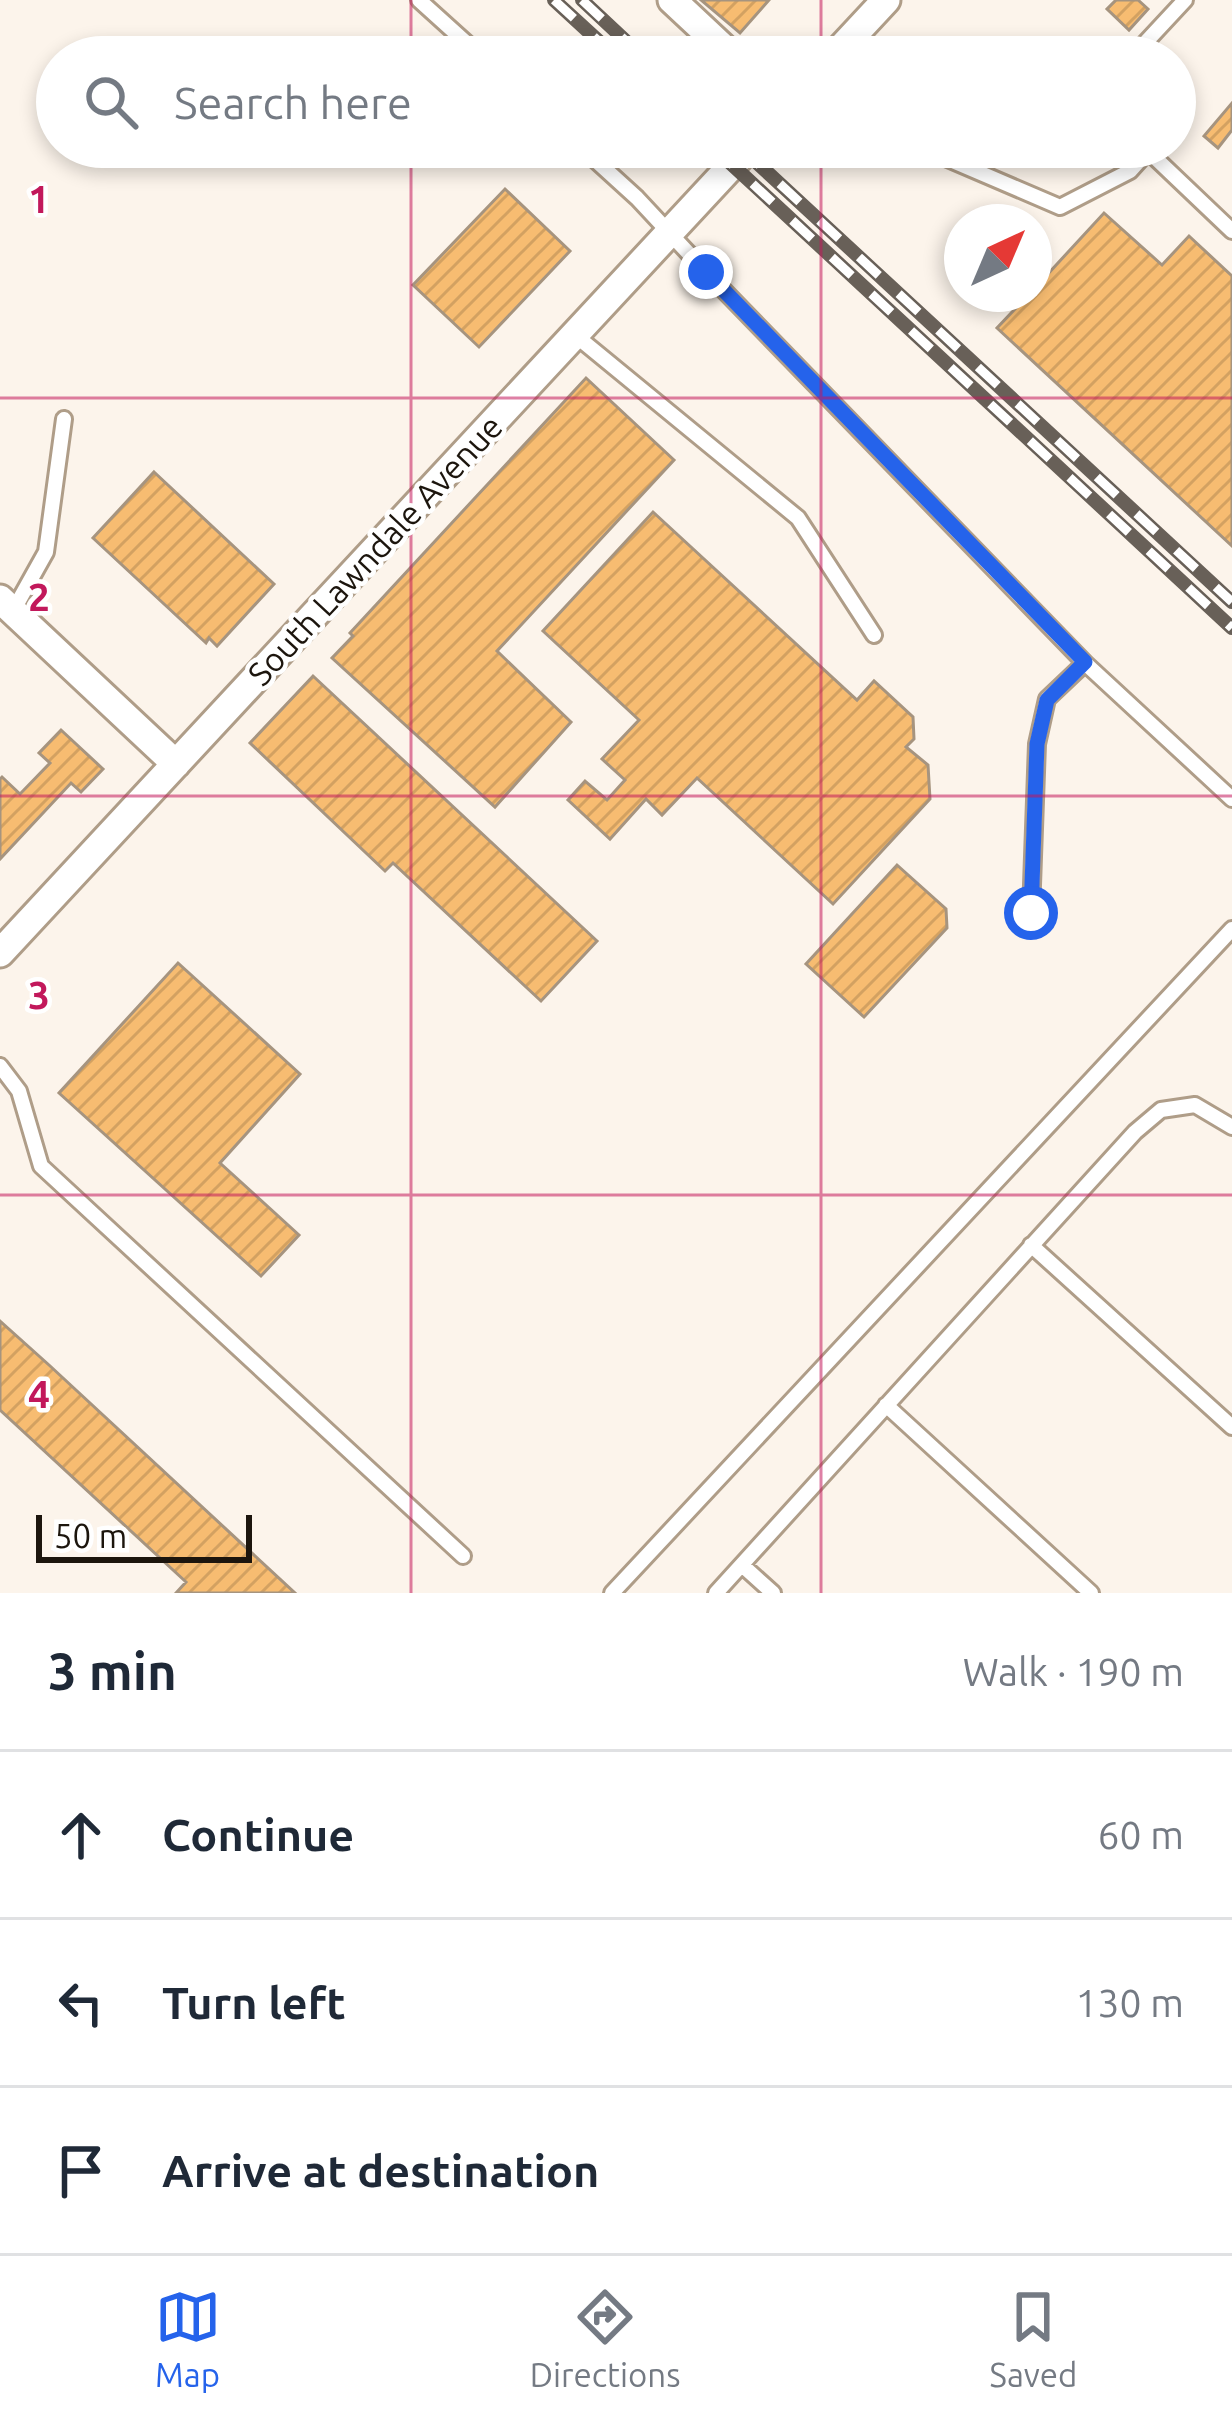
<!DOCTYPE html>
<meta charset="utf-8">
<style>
:root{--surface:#fff;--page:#f2f2f3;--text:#1f2937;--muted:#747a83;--line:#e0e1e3;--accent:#2563eb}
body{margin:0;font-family:Ubuntu,sans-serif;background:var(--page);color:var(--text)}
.compass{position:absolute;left:944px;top:204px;width:108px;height:108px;border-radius:50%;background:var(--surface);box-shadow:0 6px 18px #0003;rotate:44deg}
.scale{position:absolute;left:36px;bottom:30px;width:216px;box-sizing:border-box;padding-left:12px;border:6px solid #1c150d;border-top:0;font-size:33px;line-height:42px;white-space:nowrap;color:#1c150d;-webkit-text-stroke:9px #fff;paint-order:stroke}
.stop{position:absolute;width:36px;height:36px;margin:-27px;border:9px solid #2563eb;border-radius:50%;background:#fff}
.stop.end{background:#2563eb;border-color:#fff;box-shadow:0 3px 12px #0008}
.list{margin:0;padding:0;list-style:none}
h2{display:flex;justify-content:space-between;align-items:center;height:156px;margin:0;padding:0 48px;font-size:51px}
h2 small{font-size:39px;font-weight:400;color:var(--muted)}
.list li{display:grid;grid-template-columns:78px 1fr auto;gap:36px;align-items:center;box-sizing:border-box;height:168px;padding:0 48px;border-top:3px solid var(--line)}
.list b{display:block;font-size:45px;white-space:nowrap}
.list em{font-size:39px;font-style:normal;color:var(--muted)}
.icon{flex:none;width:66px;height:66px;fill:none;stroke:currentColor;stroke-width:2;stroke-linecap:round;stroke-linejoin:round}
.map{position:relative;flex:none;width:1232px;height:1593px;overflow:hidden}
.search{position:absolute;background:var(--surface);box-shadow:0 6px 18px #0003;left:36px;right:36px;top:36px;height:132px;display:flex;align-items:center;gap:30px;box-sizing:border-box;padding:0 42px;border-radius:66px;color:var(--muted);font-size:45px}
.sheet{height:660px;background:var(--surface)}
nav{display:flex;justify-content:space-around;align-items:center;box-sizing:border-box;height:168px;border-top:3px solid var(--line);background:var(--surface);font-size:33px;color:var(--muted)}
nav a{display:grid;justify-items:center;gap:6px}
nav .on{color:var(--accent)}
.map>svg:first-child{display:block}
.building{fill:url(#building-hatch);stroke:#a6947f;stroke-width:3}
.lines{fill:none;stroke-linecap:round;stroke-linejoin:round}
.service-casing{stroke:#af9d88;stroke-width:20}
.minor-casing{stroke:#af9d88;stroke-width:33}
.service{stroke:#fff;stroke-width:14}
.minor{stroke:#fff;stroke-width:27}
.rail-casing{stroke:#686058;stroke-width:14}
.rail{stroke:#fff;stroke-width:9;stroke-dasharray:27;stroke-linecap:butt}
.route{stroke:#2563eb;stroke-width:15}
.grid{fill:none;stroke:#c2185b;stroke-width:3;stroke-opacity:0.55}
.labels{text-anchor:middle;stroke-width:9;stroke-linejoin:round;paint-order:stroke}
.street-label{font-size:33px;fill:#1c150d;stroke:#fff}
.grid-label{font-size:39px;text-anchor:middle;font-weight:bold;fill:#c2185b;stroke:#fff;stroke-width:9;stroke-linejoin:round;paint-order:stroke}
</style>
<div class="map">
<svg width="1232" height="1593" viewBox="0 0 1232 1593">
<defs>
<pattern id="building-hatch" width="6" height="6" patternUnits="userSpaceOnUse" patternTransform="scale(3)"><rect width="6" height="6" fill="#f7bc71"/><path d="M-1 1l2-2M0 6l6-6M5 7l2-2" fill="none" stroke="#d3a161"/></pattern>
</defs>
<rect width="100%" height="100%" fill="#fcf4eb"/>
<path class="building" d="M701,0H769L740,33Z
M1116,0H1138L1148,9L1129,30L1107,9Z
M1232,103V130L1218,148L1204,136Z
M505,189L570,251L479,347L413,285Z
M1104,213L1162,265L1189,236L1232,276V546L997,328L1029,294H1034V289Z
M586,378L674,460L497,651L571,722L495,807L332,658L353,636L350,633Z
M154,472L274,584L217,646L209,638L206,643L93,538Z
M653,512L857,700L874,681L913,717L914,739L906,747L928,765L930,799L833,904L697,778L662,815L646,799L610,839L568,800L585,781L607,800L625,780L602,759L639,720L543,631Z
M313,676L597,941L541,1001L393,863L385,871L250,743Z
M61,730L103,769L81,792L71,783L0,859V779L2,777L20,794L50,763L39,753Z
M897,865L946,909L947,928L864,1017L806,964Z
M178,963L300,1074L220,1163L299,1235L261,1276L59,1093Z
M0,1321L49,1365L295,1593H176L186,1582L0,1410Z"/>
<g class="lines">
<defs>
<path id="service" d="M419,0L482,57
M1132,57L1185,0
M581,147L637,198L706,272L1085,663L1232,799
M920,147L1060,207L1130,171L1148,151L1232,231
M575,335L798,518L874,635
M13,611L46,552L64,419
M1031,913L1037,744L1047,699L1085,663
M0,1066L19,1091L41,1166L463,1556
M1031,1245L1232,1427
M886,1405L1091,1593
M742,1565L773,1593
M612,1593L1232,929
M716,1593L1135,1132L1161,1110L1195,1105L1232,1127"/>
<path id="minor" d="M672,0L733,57
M833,57L886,0
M0,599L176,764
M0,953L749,147"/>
</defs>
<use href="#service" class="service-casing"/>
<use href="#minor" class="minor-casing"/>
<use href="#service" class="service"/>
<use href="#minor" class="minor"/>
<defs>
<path id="rail" d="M554,0L616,57
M582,0L643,57
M713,147L1232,628
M740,147L1232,602"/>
</defs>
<use href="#rail" class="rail-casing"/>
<use href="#rail" class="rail"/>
</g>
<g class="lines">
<path class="route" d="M706,272L1085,662L1047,700L1037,744L1031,913"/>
</g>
<path class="grid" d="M411,0V57M821,0V57M411,147V1593M821,147V1593M0,398H1232M0,796H1232M0,1195H1232"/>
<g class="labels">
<g class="street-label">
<text transform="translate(375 550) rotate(-47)" y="12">South Lawndale Avenue</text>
</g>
</g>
<g class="grid-label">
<text x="39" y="213">1</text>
<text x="39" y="611">2</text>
<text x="39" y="1009">3</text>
<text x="39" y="1408">4</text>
</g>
</svg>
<svg class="compass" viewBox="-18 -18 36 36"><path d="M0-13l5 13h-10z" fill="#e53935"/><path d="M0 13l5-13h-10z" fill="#747a83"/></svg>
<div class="scale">50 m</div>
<div class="stop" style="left:1031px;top:913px"></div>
<div class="stop end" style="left:706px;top:272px"></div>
<div class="search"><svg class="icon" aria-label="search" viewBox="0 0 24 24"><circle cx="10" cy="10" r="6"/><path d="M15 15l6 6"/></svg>Search here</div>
</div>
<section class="sheet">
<h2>3 min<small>Walk · 190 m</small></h2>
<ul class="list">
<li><svg class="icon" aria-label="ahead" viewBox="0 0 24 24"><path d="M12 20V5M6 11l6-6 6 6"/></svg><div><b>Continue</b></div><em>60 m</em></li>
<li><svg class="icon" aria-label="left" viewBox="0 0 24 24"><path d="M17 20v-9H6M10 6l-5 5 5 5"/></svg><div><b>Turn left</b></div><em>130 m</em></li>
<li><svg class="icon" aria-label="arrive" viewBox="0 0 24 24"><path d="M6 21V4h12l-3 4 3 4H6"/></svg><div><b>Arrive at destination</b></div></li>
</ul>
</section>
<nav>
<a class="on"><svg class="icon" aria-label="map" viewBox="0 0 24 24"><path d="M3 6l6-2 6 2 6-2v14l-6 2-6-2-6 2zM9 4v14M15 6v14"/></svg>Map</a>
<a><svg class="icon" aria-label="directions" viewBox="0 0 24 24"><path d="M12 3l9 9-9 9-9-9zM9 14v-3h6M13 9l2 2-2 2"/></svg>Directions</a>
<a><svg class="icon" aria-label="saved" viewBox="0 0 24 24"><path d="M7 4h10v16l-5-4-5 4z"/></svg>Saved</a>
</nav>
